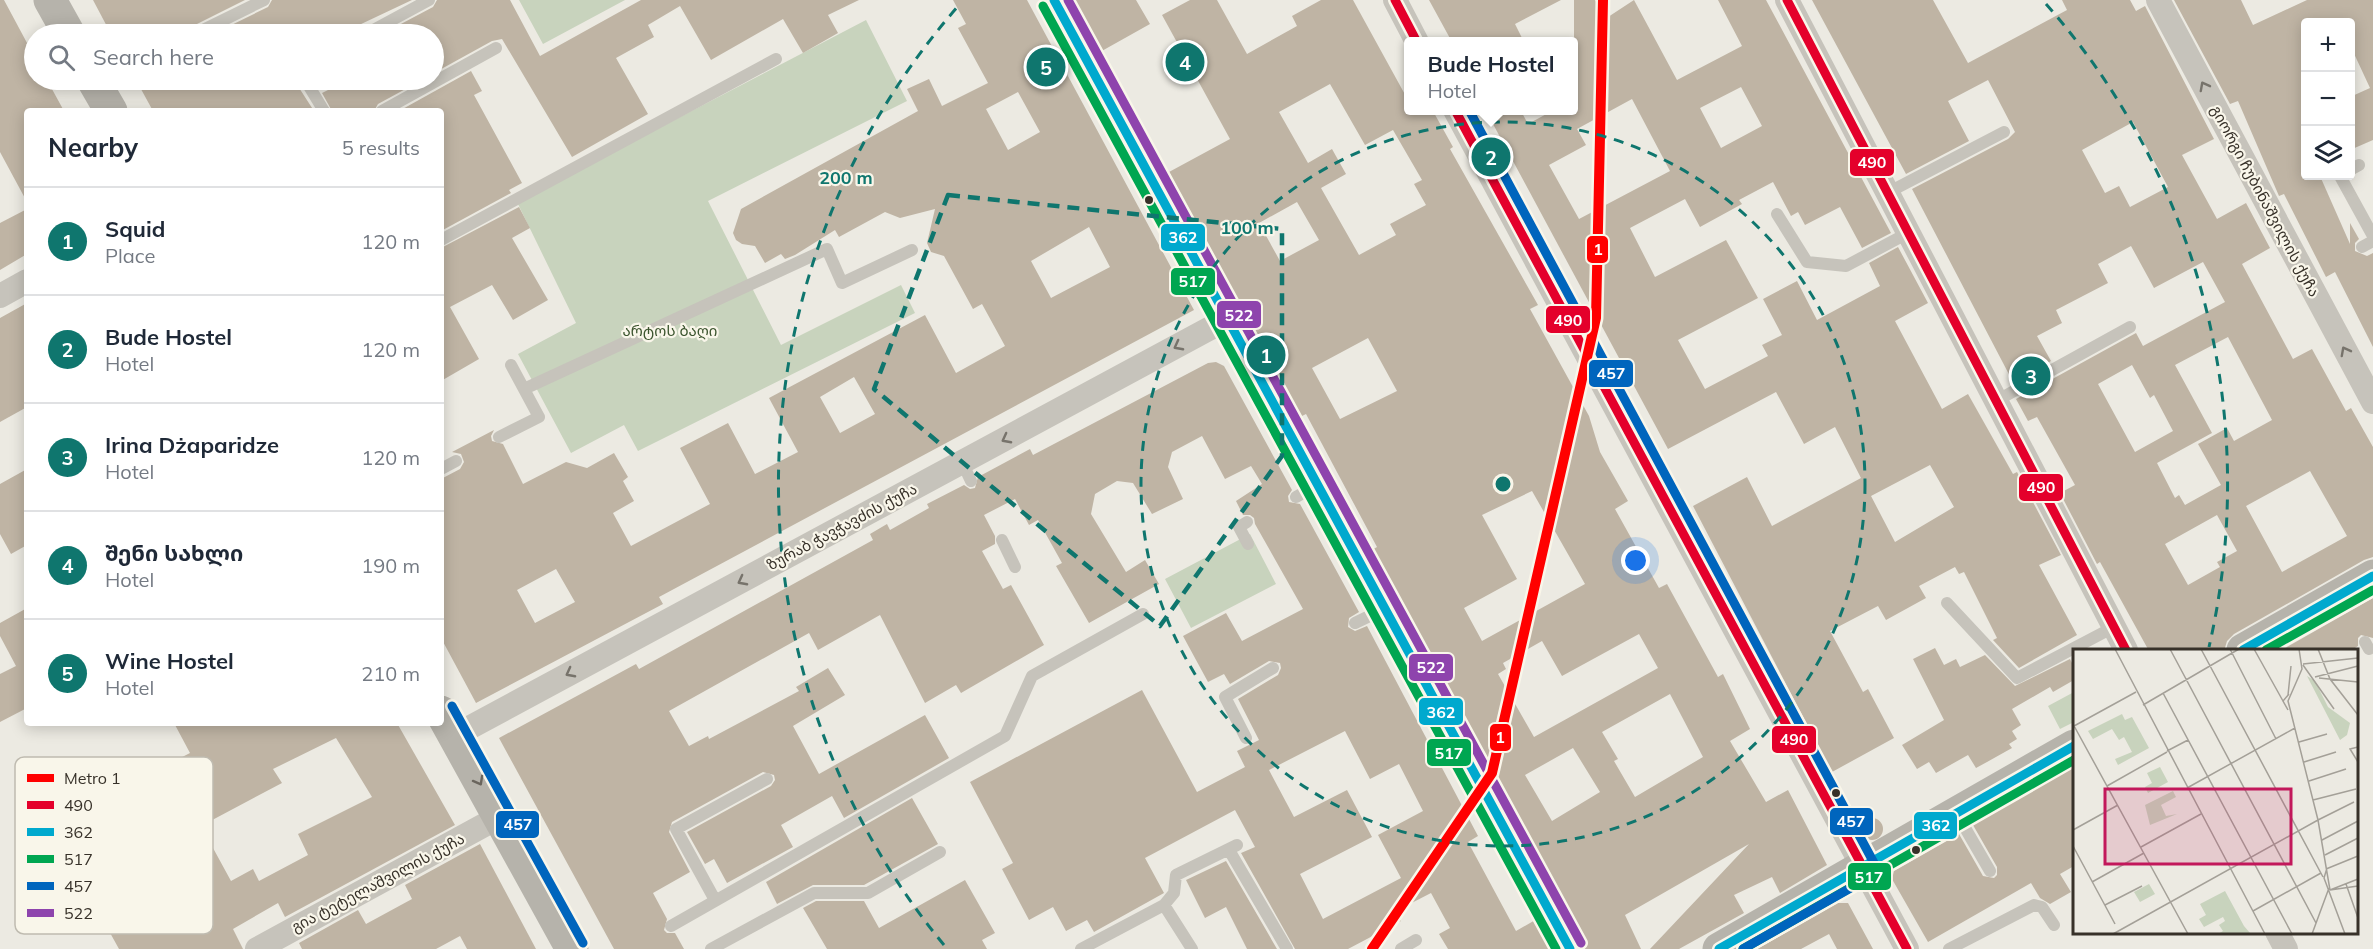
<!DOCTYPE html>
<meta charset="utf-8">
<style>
:root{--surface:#fff;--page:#f6f6f7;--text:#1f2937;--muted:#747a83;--line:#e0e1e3;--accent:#0f766e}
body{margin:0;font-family:Mulish,"Noto Sans Georgian",sans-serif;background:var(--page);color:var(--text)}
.controls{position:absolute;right:18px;top:18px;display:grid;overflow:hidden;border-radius:6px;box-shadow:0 3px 15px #0003}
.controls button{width:54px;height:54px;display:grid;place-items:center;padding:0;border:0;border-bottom:2px solid var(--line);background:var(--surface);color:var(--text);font:30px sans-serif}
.you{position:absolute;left:1636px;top:561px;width:21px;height:21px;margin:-15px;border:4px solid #fff;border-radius:50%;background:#1a73e8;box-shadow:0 0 0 9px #1a73e833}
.badge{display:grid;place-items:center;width:39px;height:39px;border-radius:50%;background:var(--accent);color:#fff;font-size:20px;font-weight:700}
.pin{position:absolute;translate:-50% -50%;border:3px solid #fff;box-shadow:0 2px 6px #0006}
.popup{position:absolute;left:1404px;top:37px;width:174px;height:78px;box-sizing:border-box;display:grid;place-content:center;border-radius:6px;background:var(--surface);filter:drop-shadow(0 2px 4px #0005);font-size:20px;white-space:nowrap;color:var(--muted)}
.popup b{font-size:22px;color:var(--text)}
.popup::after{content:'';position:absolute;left:50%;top:100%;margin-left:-12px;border:12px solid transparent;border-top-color:var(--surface)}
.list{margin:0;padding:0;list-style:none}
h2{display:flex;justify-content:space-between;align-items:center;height:78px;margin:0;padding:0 24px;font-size:26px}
h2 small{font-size:20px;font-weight:400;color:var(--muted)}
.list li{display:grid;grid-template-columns:39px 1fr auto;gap:18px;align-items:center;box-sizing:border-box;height:108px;padding:0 24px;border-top:2px solid var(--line)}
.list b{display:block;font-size:22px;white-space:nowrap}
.list p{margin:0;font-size:20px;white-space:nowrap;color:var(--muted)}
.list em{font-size:20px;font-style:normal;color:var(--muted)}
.icon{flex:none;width:33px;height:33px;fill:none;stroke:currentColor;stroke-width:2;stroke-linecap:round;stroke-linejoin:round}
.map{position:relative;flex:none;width:2373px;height:949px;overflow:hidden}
.search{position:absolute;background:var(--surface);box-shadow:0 3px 15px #0003;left:24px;top:24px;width:420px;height:66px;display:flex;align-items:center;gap:15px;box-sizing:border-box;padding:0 21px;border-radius:33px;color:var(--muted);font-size:22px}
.panel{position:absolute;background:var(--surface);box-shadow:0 3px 15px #0003;left:24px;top:108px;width:420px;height:618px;border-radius:6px}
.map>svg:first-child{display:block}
.green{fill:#c8d3bd}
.building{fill:#bfb4a4;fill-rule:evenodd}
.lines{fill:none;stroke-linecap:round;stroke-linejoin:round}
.lane{stroke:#c6c3bb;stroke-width:12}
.street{stroke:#c6c3bb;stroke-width:24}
.secondary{stroke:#b6b3ab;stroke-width:33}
.bus-1-casing{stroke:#f9f6ea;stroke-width:14}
.bus-2-casing{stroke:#f9f6ea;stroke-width:14}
.bus-3-casing{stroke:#f9f6ea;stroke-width:14}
.bus-4-casing{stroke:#f9f6ea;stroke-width:14}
.bus-5-casing{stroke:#f9f6ea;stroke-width:14}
.bus-1{stroke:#e4002b;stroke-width:9}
.bus-2{stroke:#00a9ce;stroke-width:9}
.bus-3{stroke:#00a651;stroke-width:9}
.bus-4{stroke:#0065bd;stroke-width:9}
.bus-5{stroke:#8e44ad;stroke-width:9}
.metro-1-casing{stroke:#f9f6ea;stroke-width:15}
.metro-1{stroke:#f00;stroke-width:10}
.oneway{stroke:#77736b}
.oneway2{stroke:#6a655d}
.marked{fill:none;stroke:#0f766e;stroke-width:4.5;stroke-dasharray:12 8;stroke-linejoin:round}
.ring{fill:none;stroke:#0f766e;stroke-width:3;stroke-dasharray:10 8}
.bus-dot{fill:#373129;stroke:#f9f6ea;stroke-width:2}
.labels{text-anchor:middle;stroke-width:4.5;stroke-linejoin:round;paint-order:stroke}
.street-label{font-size:15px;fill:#373129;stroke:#f9f6ea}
.park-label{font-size:15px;fill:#3b542e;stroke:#f9f6ea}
.inset-road{fill:none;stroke:#a4a098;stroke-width:1.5}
.view{fill:#c2185b;fill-opacity:0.15;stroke:#c2185b;stroke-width:3}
.inset-edge{fill:none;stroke:#373129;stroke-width:3}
.key{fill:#f9f6ea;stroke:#bfbbb0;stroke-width:1.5}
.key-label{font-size:16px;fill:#373129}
.centre{fill:#0f766e;stroke:#f9f6ea;stroke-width:3}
.ring-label{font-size:18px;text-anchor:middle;font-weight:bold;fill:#0f766e;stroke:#f9f6ea;stroke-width:4.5;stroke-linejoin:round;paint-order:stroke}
.line-badge{stroke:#f9f6ea;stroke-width:2}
.badge-label{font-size:16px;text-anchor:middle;font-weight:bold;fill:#fff}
</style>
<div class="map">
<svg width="2373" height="949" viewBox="0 0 2373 949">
<rect width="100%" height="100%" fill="#eceae2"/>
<path class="green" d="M519,0H625L543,44Z
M866,20L907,101L708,201L781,345L901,285L915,313L638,451L624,425L571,453L518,354L576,323L517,202Z
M1250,534L1276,584L1191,628L1165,579Z
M2074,692V722L2060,729L2048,706Z"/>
<path class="building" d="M0,0H4L34,56V80H47L64,111H27V202L0,152Z
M93,0H245L191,27L187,34H111Z
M272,0H412L340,34H213L268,7Z
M437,0H510L540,56L641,0H859L828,15L838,33L803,53L783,19L711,60L680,6L648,25L654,37L616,58L648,114L572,157L502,39L492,41L434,73V34H382L433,7Z
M953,0H1027L1194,310L659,597L663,604L476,703L441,638V479L460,469L464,462L461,454L452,452L494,430L491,436L492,441L503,444L523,484L566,462L587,468L614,453L628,477L623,481L634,501L613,513L631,546L710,504L680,448L728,423L755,474L798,452L769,398L925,315L956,373L1005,346L982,304L973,309L944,256L931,252L927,243L935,209L900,218L885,212L839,237L835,230L795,255L785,259L781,254L765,263L755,246L742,244L736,240L733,233L741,209L918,111L907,89L929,79L942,106L988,83L958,28L966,24ZM1018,92L1040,132L1008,150L986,109ZM1089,227L1110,267L1051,298L1031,261ZM854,377L875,414L840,433L820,397ZM556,569L575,602L535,623L517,590Z
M1071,0H1136L1150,24L1100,52Z
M1190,0H1217L1247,54L1297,26L1292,16L1321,0H1353L1408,100V111H1433L1453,147L1450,149L1538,305L1530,309L1589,416L1600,452L1628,501L1615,509L1659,588L1667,584L1718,677L1723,674L1750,729L1730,741L1766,802L1788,790L1827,865L1780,893L1772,877L1734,895L1744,913L1679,949H1650L1749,844L1625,915L1641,949H1584L1370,551L1377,547L1306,414L1300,417L1169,172L1230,139L1162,15ZM1330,84L1365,145L1393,130L1422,180L1414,184L1426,205L1390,224L1396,235L1359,255L1321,188L1346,174L1332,149L1308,163L1279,112ZM1297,202L1319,240L1280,261L1259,223ZM1368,338L1397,391L1340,419L1312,368ZM1532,491L1585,584L1482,641L1464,608L1517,579L1482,515ZM1639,634L1658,668L1534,737L1498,674L1506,669L1503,663L1542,641L1562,676ZM1670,694L1703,757L1635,797L1614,761L1618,759L1602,732ZM1573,748L1600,792L1552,821L1525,775Z
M1429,0H1561L1515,24L1524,42H1452Z
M1574,0H1595L1605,19L1634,0L1677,80L1742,46L1718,0H1766L1891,233L1862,248L1840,207L1805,225L1798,212L1791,216L1773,182L1739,200L1742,204L1700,227L1685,199L1630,228L1655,277L1726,240L1758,298L1678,340L1705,389L1768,356L1762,345L1782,335L1763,299L1797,281L1817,320L1880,286L1869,263L1898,247L1928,303L1895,321L1942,409L1968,394L2013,474L2017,472L2061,555L2039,565L2077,635L2019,668L1993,640L1997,638L1964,572L1959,574L1955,567L1919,586L1926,598L1886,620L1878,606L1830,631L1863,692L1868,689L1894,738L1832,772L1693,506L1747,477L1772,526L1861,478L1835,427L1804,444L1776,392L1668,449L1486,111H1521L1528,124L1552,111H1574ZM1741,87L1762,126L1721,148L1700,108ZM1632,99L1670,171L1579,219L1549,165L1586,145L1577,129ZM1930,465L1954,507L1895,542L1871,496Z
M1812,0H1933L1968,63L2067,10L2062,0H2130L2136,11L2145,6L2214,139L2182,155L2217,219L2246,203L2270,248L2242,264L2293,359L2312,349L2346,411L2351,408L2373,447V557L2364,560L2234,634L2227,641L2224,651H2149L2100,562L2097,564L2060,493L2075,485L2037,417L2028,421L2016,399L2136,333L2143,346L2225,302L2203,262L2154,288L2131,246L2098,264L2108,283L2056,310L2062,323L2037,336L2051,361L2013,382L1912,189L2008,139L2015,132L1988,80L1948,101L1969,141L1906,174ZM2133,122L2168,187L2130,207L2119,186L2105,193L2082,150ZM2228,337L2272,420L2234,441L2227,428L2198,444L2221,485L2185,505L2179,495L2175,498L2157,463L2212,433L2175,365ZM2132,365L2150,398L2154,395L2173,431L2135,452L2098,384ZM2310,471L2347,536L2282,572L2246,506ZM2217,515L2237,551L2217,562L2220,567L2188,585L2165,544Z
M2174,0H2241L2253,25L2307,0H2373V140L2350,150V97L2370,88L2350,45V22H2306V176H2320L2350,244V223L2359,239L2355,243V251L2367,256L2373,253V347L2335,272L2326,277L2284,194L2279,196L2238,101L2230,104Z
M471,71L482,91L474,95L522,183L509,190L511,193L441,231V111H399Z
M136,80H294L314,111H153Z
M348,80H422L378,104L374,111H332L322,93Z
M519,207L530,228L512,238L548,300L513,320L492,285L450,307L479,359L441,381V248Z
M27,209V254L0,270V223Z
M27,303V407L0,422V318Z
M1216,362L1224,366L1292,490L1288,496L1289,502L1300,504L1359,612L1349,618L1348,627L1355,631L1367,626L1478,836L1468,842L1516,931L1537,919L1554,949H1448L1439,934L1450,928L1431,893L1396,911L1401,921L1348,949H1295L1241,853L1255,847L1235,810L1145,858L1164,893L1094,932L1087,920L1066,931L1053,907L1029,920L1002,869L1013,863L970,782L1142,690L1197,792L1245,767L1237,751L1259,740L1238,699L1278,675L1281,668L1280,663L1269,661L1230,684L1224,674L1208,682L1183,636L1226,613L1242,641L1303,609L1255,524L1254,518L1250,515H1243L1236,501L1262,484L1251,466L1225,479L1202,436L1172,452L1168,467L1183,499L1152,514L1133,483L1117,481L1095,494L1091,514L1126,572L1145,560L1159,584L1089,623L1056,566L1062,563L1038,520L1029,525L1015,499L984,515L995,536V544L982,551L1003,589L1011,585L1044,645L961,693L956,685L925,703L880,615L818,650L809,633L669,711L689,746L708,736L709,739L799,691L796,687L828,668L845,695L793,726L819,774L925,715L949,758L844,818L832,796L781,825L793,847L727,883L714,859L705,864L687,832L771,786L775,780L774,775L763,772L672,822L669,832L690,872L653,893L667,919L664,930L667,933H675L684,949H614L499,738L636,664L639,669L873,540L870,534L887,524L890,530L929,508L927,504L964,485L970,489L975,488L978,477L1030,449L1033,455L1208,363ZM1345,731L1370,779L1399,764L1423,811L1378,835L1401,878L1323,919L1300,874L1372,837L1347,790L1294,817L1269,770Z
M27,469V545L11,554L0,534V484Z
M2373,598V638L2361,635L2358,638V646L2350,651H2280Z
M27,608V708L0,722V674L16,666L0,636V623Z
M1935,648L1944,665L1956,659L1960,667L1985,655L2015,686L2070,659L2074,667V680L2053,692L2050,687L2012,709L2021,725L2012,731L2017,739L2009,744L2012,748L1987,762L1976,768L1968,755L1936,773L1929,762L1917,769L1902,745L1944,720L1913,659Z
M174,723H397L455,825L285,917L278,903L233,929L243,949H119L93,902L85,895L117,848L109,833L134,819L118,790L190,753ZM336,738L372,797L298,834L308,855L259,881L253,869L231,881L201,826L282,783L273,769Z
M2074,767V866L2060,874L2071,892L2050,904L2040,898L2031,883L1928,942L1892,879L1894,871L1959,834L1983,876L1994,878L1997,875V867L1973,825Z
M912,798L938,844L864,885H813L777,904L766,882Z
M1861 829a11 11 0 1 1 22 0a11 11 0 1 1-22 0Z
M480,844L536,949H467L460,936L436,949H302L299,943L358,910L366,924L412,899L405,885Z
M1226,861L1277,949H1247L1226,907L1205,918L1186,880Z
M965,880L995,933L982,940L987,949H827L803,908L816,901H864L879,928Z
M1837,903H1848L1873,949H1837L1829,934L1801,949H1757Z"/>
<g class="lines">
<path class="lane" d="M195,34L264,0
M366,34L429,0
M311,80L307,83L324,111
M382,111L496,48
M2350,170L2359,165
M2340,176L2373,236
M1887,193L2004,132
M1777,214L1807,262L1846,266L1908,233
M441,240L776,59
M2362,247L2373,241
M524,389L827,249L842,283L912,250
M1996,401L2130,327
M499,437L539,417L511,365
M962,462L971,481
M441,469L456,461
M1296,497L1319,484
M1247,522L1239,527L1248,544
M1002,540L1015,567
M1947,603L2017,678L2114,627
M1355,623L1386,608
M2365,642L2369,649
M1246,738L1225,697L1273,668
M1957,814L1990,871
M1229,850L1287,949
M715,900L676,829L767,779
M1164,905L1192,949
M671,926L1005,736L1032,676L1143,614
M711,949L814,893H868L940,852
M1081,949L1164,905L1174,893L1176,875L1237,845
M1401,949L1416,940
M1949,949L2034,905L2042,907L2054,925"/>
<path class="street" d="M1054,0L1570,949
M1395,0L1417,42
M1787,0L2126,650
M2158,0L2373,402
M1455,110L1907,949
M0,296L27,281
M454,736L1229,318
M2277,932L2286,949
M257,949L499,817"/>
<path class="secondary" d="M50,0L69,34
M93,80L111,111
M2243,650L2373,576
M441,712L572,949
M1719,949L2074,746"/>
<defs>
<path id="bus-1" d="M1395,0L1417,42
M1787,0L2126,650
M1455,110L1907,949"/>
<path id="bus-2" d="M1054,0L1570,949
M2243,650L2373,576
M1719,949L2074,746"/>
<path id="bus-3" d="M1043,6L1556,949
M2266,650L2373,590
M1743,949L2074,760"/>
<path id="bus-4" d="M1469,110L1874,863L1875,870L1870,877L1743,949
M452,706L583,943"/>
<path id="bus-5" d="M1068,0L1581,943"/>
</defs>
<use href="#bus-1" class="bus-1-casing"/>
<use href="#bus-2" class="bus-2-casing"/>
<use href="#bus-3" class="bus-3-casing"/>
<use href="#bus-4" class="bus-4-casing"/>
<use href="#bus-5" class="bus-5-casing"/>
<use href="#bus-1" class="bus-1"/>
<use href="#bus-2" class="bus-2"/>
<use href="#bus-3" class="bus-3"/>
<use href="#bus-4" class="bus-4"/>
<use href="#bus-5" class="bus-5"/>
<defs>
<path id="metro-1" d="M1372,949L1492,773L1596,318L1603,0"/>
</defs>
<use href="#metro-1" class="metro-1-casing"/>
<use href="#metro-1" class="metro-1"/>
</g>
<defs><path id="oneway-chevron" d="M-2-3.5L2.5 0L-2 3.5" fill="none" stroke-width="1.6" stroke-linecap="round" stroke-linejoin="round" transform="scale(1.5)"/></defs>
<g class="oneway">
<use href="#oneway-chevron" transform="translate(2204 86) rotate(-118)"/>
<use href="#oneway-chevron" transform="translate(1178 346) rotate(152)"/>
<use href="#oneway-chevron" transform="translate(2345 351) rotate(-118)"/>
<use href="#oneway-chevron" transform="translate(1006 439) rotate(152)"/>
<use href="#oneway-chevron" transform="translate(742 581) rotate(152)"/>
<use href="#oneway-chevron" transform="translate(570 673) rotate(152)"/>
</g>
<use class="oneway2" href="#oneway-chevron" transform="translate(479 781) rotate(61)"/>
<path class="marked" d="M948,195L1282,229V456L1160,626L874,389Z"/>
<g class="ring">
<circle cx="1503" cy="484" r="362"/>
<path d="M944 945A725 725 0 0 1 960 4M2046 4A725 725 0 0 1 2209 647"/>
</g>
<g class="bus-dot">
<circle cx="1149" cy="200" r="5"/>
<circle cx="1836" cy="793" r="5"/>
<circle cx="1916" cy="850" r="5"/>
</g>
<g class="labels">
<g class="street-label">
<text transform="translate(2265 201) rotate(62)" y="5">გიორგი ჩუბინაშვილის ქუჩა</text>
<text transform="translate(842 527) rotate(-28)" y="5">ზურაბ ჭავჭავძის ქუჩა</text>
<text transform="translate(378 883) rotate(-28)" y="5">გია ტეტელაშვილის ქუჩა</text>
</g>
<g class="park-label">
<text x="670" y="336">არტოს ბაღი</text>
</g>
</g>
<g transform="translate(2073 649)">
<rect width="285" height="285" fill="#eceae2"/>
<path d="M234,27L242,32L255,58L277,74L274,86L267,91ZM49,65L52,71L59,68L76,99L45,116L42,110L59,103L51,88L46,91L39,80L20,90L15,82ZM87,118L95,133L75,144L72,138L79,134L74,124ZM100,142L103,148L88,156L93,167L104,165L77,176L72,156ZM76,235L82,245L67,253L61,243ZM152,242L171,277L177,284L145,285L150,282L146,276L152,272L150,268L131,278L126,270L133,266L127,255Z" fill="#c8d3bd"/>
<path class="inset-road" d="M42,0L192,285M97,0L243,274M128,0L250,228M157,0L203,90M181,0L210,52M226,0L229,20L215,52L245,171L257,241M245,0L257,30L285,66M230,15L285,9M230,16L261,60M242,28L285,17M246,29L285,33M90,44L219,285M215,46L218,17M70,56L166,0M215,61L210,52L216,45M0,75L115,285M1,77L63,43M226,93L254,85M285,98L277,100L285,113M94,102L115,91M231,113L263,103M236,132L273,120M34,137L94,103M114,139L222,79M240,151L283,140M245,171L281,153M0,181L45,156M249,191L285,172M0,197L42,275M68,198L128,165M252,206L285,189M254,219L251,229L272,285M253,220L285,207M19,233L71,204M273,235L285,269M257,241L285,230M257,241L285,237M32,256L69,237M180,262L248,224M40,285L245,171M239,285L256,239"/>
<path class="view" d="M32,140H218V215H32Z"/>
<rect width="285" height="285" class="inset-edge"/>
</g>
<rect x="15" y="757" width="198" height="177" rx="9" class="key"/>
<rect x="27" y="774" width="27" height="8" fill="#f00"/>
<rect x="27" y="801" width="27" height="8" fill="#e4002b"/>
<rect x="27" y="828" width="27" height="8" fill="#00a9ce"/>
<rect x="27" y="855" width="27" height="8" fill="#00a651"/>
<rect x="27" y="882" width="27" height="8" fill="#0065bd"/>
<rect x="27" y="909" width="27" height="8" fill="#8e44ad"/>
<g class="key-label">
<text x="64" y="784">Metro 1</text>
<text x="64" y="811">490</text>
<text x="64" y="838">362</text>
<text x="64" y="865">517</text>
<text x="64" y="892">457</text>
<text x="64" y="919">522</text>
</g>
<circle cx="1503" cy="484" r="9" class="centre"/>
<g class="ring-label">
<text x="846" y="184">200 m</text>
<text x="1247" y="234">100 m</text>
</g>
<g class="line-badge">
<rect x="1849" y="148" width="46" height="29" rx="6" fill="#e4002b"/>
<rect x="1160" y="223" width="46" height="29" rx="6" fill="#00a9ce"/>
<rect x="1586" y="235" width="23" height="29" rx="6" fill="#f00"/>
<rect x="1170" y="267" width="46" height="29" rx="6" fill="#00a651"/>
<rect x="1216" y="300" width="46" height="29" rx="6" fill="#8e44ad"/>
<rect x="1545" y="305" width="46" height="29" rx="6" fill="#e4002b"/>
<rect x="1588" y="359" width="46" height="29" rx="6" fill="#0065bd"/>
<rect x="2018" y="473" width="46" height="29" rx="6" fill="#e4002b"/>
<rect x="1408" y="653" width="46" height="29" rx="6" fill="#8e44ad"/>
<rect x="1418" y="697" width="46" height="29" rx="6" fill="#00a9ce"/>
<rect x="1489" y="723" width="23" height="29" rx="6" fill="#f00"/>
<rect x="1771" y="725" width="46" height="29" rx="6" fill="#e4002b"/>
<rect x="1426" y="738" width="46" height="29" rx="6" fill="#00a651"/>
<rect x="1829" y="807" width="45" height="29" rx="6" fill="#0065bd"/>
<rect x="495" y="810" width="45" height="29" rx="6" fill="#0065bd"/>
<rect x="1913" y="811" width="45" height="29" rx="6" fill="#00a9ce"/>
<rect x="1847" y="862" width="45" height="29" rx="6" fill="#00a651"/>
</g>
<g class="badge-label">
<text x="1872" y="168">490</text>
<text x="1183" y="243">362</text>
<text x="1598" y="255">1</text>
<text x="1193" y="287">517</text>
<text x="1239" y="321">522</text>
<text x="1568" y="326">490</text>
<text x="1611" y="379">457</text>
<text x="2041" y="493">490</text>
<text x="1431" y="673">522</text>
<text x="1441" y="718">362</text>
<text x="1500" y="743">1</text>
<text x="1794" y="745">490</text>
<text x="1449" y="759">517</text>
<text x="1851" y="827">457</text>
<text x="518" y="830">457</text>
<text x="1936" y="831">362</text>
<text x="1869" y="883">517</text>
</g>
</svg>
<div class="controls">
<button>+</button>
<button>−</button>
<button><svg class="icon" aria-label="layers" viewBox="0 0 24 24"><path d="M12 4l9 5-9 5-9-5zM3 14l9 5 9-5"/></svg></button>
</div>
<div class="you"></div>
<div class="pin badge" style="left:1266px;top:355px">1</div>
<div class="pin badge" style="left:1491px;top:157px">2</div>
<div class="popup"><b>Bude Hostel</b>Hotel</div>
<div class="pin badge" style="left:2031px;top:376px">3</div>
<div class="pin badge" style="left:1185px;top:62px">4</div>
<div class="pin badge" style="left:1046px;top:67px">5</div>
<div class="search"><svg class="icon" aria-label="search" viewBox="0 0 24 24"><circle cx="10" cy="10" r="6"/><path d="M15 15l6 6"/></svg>Search here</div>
<section class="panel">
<h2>Nearby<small>5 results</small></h2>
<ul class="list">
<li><span class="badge">1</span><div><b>Squid</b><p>Place</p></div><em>120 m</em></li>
<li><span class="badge">2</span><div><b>Bude Hostel</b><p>Hotel</p></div><em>120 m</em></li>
<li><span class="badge">3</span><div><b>Irina Dżaparidze</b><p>Hotel</p></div><em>120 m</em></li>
<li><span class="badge">4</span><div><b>შენი სახლი</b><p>Hotel</p></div><em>190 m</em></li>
<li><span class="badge">5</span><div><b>Wine Hostel</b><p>Hotel</p></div><em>210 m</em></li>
</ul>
</section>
</div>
